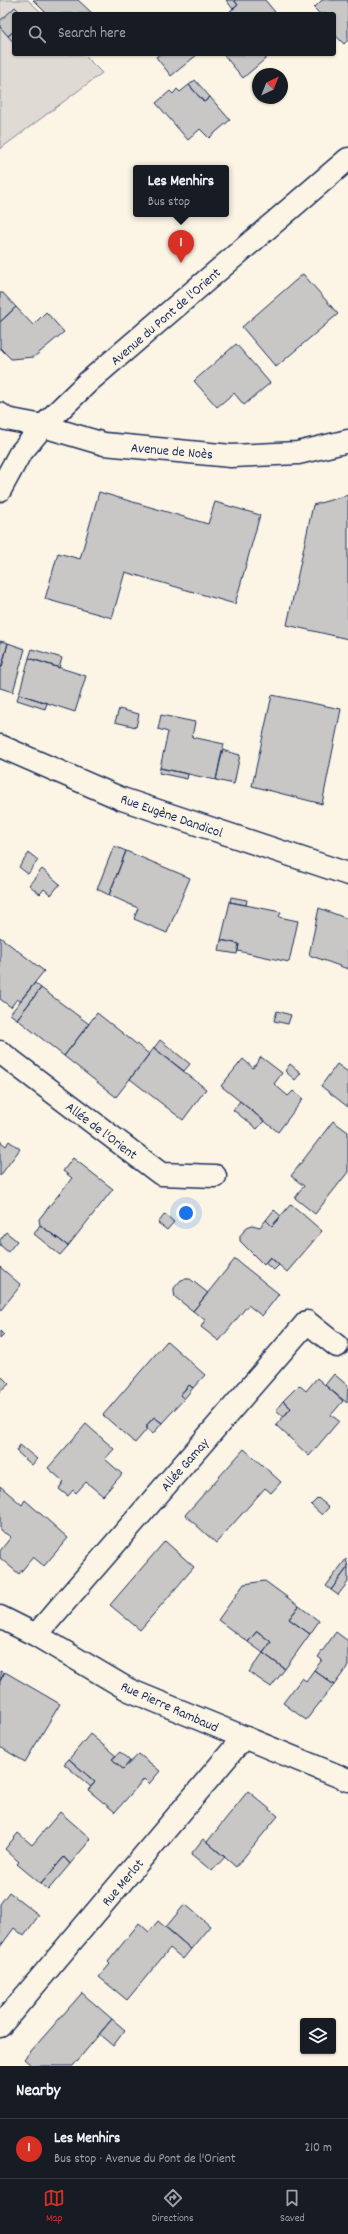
<!DOCTYPE html>
<meta charset="utf-8">
<style>
:root{--surface:#171b24;--page:#242831;--text:#f1f3f6;--muted:#9ea1a6;--line:#363941;--accent:#d93025}
body{margin:0;font-family:Dekko,sans-serif;background:var(--page);color:var(--text)}
.controls{position:absolute;right:12px;bottom:12px;display:grid;overflow:hidden;border-radius:4px;box-shadow:0 1px 3px #0004}
.controls button{width:36px;height:36px;display:grid;place-items:center;padding:0;border:0;border-bottom:1px solid var(--line);background:var(--surface);color:var(--text);font:20px sans-serif}
.compass{position:absolute;left:252px;top:68px;width:36px;height:36px;border-radius:50%;background:var(--surface);box-shadow:0 1px 3px #0004;rotate:43deg}
.you{position:absolute;left:186px;top:1213px;width:14px;height:14px;margin:-10px;border:3px solid #fff;border-radius:50%;background:#1a73e8;box-shadow:0 0 0 6px #1a73e833}
.badge{display:grid;place-items:center;width:26px;height:26px;border-radius:50%;background:var(--accent);color:#fff;font-size:13px;font-weight:700}
.pin{position:absolute;translate:-50% -33px;filter:drop-shadow(0 1px 2px #0008)}
.pin::after{content:'';position:absolute;top:21px;width:14px;height:12px;background:inherit;clip-path:polygon(0 0,100% 0,50% 100%)}
.popup{position:absolute;left:133px;top:165px;width:96px;height:52px;box-sizing:border-box;display:grid;place-content:center;border-radius:4px;background:var(--surface);filter:drop-shadow(0 1px 3px #0005);font-size:13px;white-space:nowrap;color:var(--muted)}
.popup b{font-size:15px;color:var(--text)}
.popup::after{content:'';position:absolute;left:50%;top:100%;margin-left:-8px;border:8px solid transparent;border-top-color:var(--surface)}
.list{margin:0;padding:0;list-style:none}
h2{display:flex;justify-content:space-between;align-items:center;height:52px;margin:0;padding:0 16px;font-size:17px}
h2 small{font-size:13px;font-weight:400;color:var(--muted)}
.list li{display:grid;grid-template-columns:26px 1fr auto;gap:12px;align-items:center;box-sizing:border-box;height:60px;padding:0 16px;border-top:1px solid var(--line)}
.list b{display:block;font-size:15px;white-space:nowrap}
.list p{margin:0;font-size:13px;white-space:nowrap;color:var(--muted)}
.list em{font-size:13px;font-style:normal;color:var(--muted)}
.icon{flex:none;width:22px;height:22px;fill:none;stroke:currentColor;stroke-width:2;stroke-linecap:round;stroke-linejoin:round}
.map{position:relative;flex:none;width:348px;height:2066px;overflow:hidden}
.search{position:absolute;background:var(--surface);box-shadow:0 1px 3px #0004;left:12px;right:12px;top:12px;height:44px;display:flex;align-items:center;gap:10px;box-sizing:border-box;padding:0 14px;border-radius:4px;color:var(--muted);font-size:15px}
.sheet{height:112px;background:var(--surface)}
nav{display:flex;justify-content:space-around;align-items:center;box-sizing:border-box;height:56px;border-top:1px solid var(--line);background:var(--surface);font-size:11px;color:var(--muted)}
nav a{display:grid;justify-items:center;gap:2px}
nav .on{color:var(--accent)}
.map>svg:first-child{display:block}
.green{fill:#dfdbd4;stroke:#7d8599}
.building{fill:#c8c7c6;stroke:#1b2f5e}
.lines{fill:none;stroke-linecap:round;stroke-linejoin:round}
.street-casing{stroke:#1b2f5e;stroke-width:25}
.secondary-casing{stroke:#1b2f5e;stroke-width:25}
.street{stroke:#fcf5e5;stroke-width:22}
.secondary{stroke:#fcf5e5;stroke-width:22}
.labels{text-anchor:middle;stroke-width:3;stroke-linejoin:round;paint-order:stroke}
.street-label{font-size:14px;fill:#1b2f5e;stroke:#fcf5e5}
</style>
<div class="map">
<svg width="348" height="2066" viewBox="0 0 348 2066">
<rect width="100%" height="100%" fill="#fcf5e5"/>
<filter id="ink" filterUnits="userSpaceOnUse"><feTurbulence type="fractalNoise" baseFrequency=".025" numOctaves="2"/><feDisplacementMap in="SourceGraphic" scale="8" xChannelSelector="R" yChannelSelector="G"/><feConvolveMatrix kernelMatrix="1 2 1 2 8 2 1 2 1" color-interpolation-filters="sRGB"/></filter>
<g filter="url(#ink)">
<path class="green" d="M0,0H28L43,14H14V54H83L102,73L0,149Z"/>
<path class="building" d="M33,0H78L93,14H47Z
M226,0H234L238,5L233,9Z
M234,0H265L275,12L272,14H232L230,11L238,5Z
M322,0H348V40L344,44L334,34V14H320L314,8Z
M15,7L22,14H14V31L8,36L0,27V21Z
M14,31V43L8,36Z
M160,54H198L171,76L156,57Z
M223,54H271L243,78Z
M195,80L210,97L204,102L189,85Z
M189,85L204,102L210,97L230,120L209,138L200,129L188,140L156,103L170,91L173,94L177,89L180,92Z
M303,274L338,314L276,367L242,327Z
M0,293H3L16,307L0,322Z
M16,307L33,325L46,312L64,332L34,357L11,359L0,348V322Z
M236,344L270,383L244,405L234,393L217,407L194,381Z
M99,492L208,524L215,502L260,515L235,604L125,572L112,618L45,599L58,553L80,559Z
M348,495V639L287,625L313,505Z
M0,641L8,643L2,667H0Z
M8,643L25,649L13,692L0,688V672Z
M32,649L62,658L59,668L29,658Z
M29,658L86,676L75,712L19,694Z
M19,694L47,703L45,709L17,700Z
M272,695L341,709L322,804L252,786Z
M119,709L139,714L136,727L115,722Z
M161,715L195,722L192,737L224,744L216,780L160,768L168,732L158,729Z
M222,750L240,755L234,784L216,780Z
M160,768L188,774L187,779L159,773Z
M114,846L126,851L109,895L97,889Z
M126,851L190,878L167,933L134,919L138,908L109,895Z
M29,853L38,860L28,874L19,867Z
M42,869L60,884L51,895L44,889L40,894L29,885Z
M231,897L247,900L246,905L230,902Z
M230,902L281,912L279,917L298,921L289,962L238,951L239,944L221,940Z
M319,908L348,919V969L309,955Z
M0,937L44,971L20,1001L17,999L11,1007L0,999Z
M221,940L239,944L237,954L219,951Z
M35,983L41,988L17,1019L10,1014Z
M41,988L89,1024L64,1056L17,1019Z
M277,1011L291,1015L288,1024L274,1021Z
M97,1013L149,1054L116,1097L64,1056Z
M160,1040L190,1064L184,1071L154,1048Z
M154,1048L206,1089L183,1120L130,1079Z
M261,1057L282,1073L274,1084L288,1096L293,1091L303,1099L278,1132L221,1086L243,1059L253,1068Z
M290,1064L301,1073L295,1080L285,1071Z
M337,1064L348,1072V1107L321,1086Z
M240,1101L264,1121L257,1129L233,1110Z
M333,1121L348,1132V1172L315,1214L295,1198L304,1186L291,1176Z
M0,1141L6,1146L9,1141L20,1149L0,1176Z
M73,1158L113,1189L68,1246L40,1225L39,1219L72,1178L63,1171Z
M291,1204L322,1231L287,1272L270,1257L264,1265L240,1241V1236L247,1227L252,1225L260,1227L266,1220L272,1226Z
M274,1210L281,1216L272,1226L266,1220Z
M165,1214L174,1222L167,1230L158,1223Z
M40,1225L68,1246L60,1255L34,1234Z
M6,1232L17,1241L8,1252L0,1245V1240Z
M270,1257L279,1265L274,1270L265,1263Z
M235,1259L279,1294L262,1316L248,1305L219,1341L201,1327L205,1320L193,1311Z
M0,1267L21,1285L0,1311Z
M185,1279H190L208,1293L193,1311L175,1297L174,1292V1288L181,1280Z
M0,1331L4,1335L0,1339Z
M167,1341L205,1375L193,1388L189,1385L180,1395L184,1399L162,1423L154,1417L147,1425V1429L135,1443L103,1415Z
M334,1374L348,1386L347,1403L325,1385Z
M2,1377L9,1384L0,1392V1379Z
M317,1378L343,1401L331,1415L339,1421L309,1456L276,1425L291,1408L283,1401L299,1385L306,1391Z
M189,1385L193,1388L184,1399L180,1395Z
M283,1401L291,1408L284,1417L276,1410Z
M154,1417L162,1423L153,1434L147,1429V1425Z
M86,1424L114,1449L105,1459L122,1474L103,1496L86,1482L76,1493L73,1490L68,1496L59,1489L64,1482L48,1468Z
M20,1445L37,1459L32,1465L16,1451Z
M244,1449L281,1482L271,1493L265,1488L216,1543L185,1515Z
M0,1486L22,1505L25,1500L68,1538L44,1566L33,1557L19,1574L0,1558V1551L11,1537L0,1530Z
M318,1498L329,1507L322,1515L311,1505Z
M165,1541L194,1567L140,1630L110,1605Z
M346,1559L348,1567L331,1590L326,1586Z
M348,1567V1582L338,1595L331,1590Z
M265,1581L299,1606L289,1619L310,1634L285,1669L263,1653L271,1642L257,1631L248,1642L218,1620L244,1584Z
M299,1606L319,1621L310,1634L289,1619Z
M257,1631L271,1642L263,1653L248,1642Z
M336,1632L348,1641V1666L334,1685L314,1670L322,1660L318,1657Z
M263,1653L285,1669L271,1687L249,1672Z
M314,1670L334,1685L306,1720L283,1703L302,1678L306,1681Z
M0,1671L4,1673L0,1681Z
M5,1672L60,1704L25,1762L0,1747V1681Z
M90,1734L116,1756L112,1759L123,1769L139,1754L160,1771L149,1784L144,1779L115,1812L88,1790L95,1782L69,1759Z
M120,1752L130,1761L123,1769L112,1759Z
M69,1759L95,1782L91,1787L64,1764Z
M248,1791L278,1816L236,1867L207,1842Z
M60,1812L91,1839L70,1864L64,1857L41,1884L17,1864L19,1862L5,1849L18,1833L32,1845Z
M203,1839L225,1857L212,1871L191,1854Z
M64,1857L70,1864L48,1890L41,1884Z
M9,1892L39,1915L24,1936L14,1928L0,1947V1904Z
M185,1904L210,1926L191,1949L166,1927Z
M158,1921L191,1949L183,1959L170,1948L127,2000L99,1977L110,1964L108,1962L139,1923L149,1932Z
M82,1993L112,2019L73,2066H32L24,2059Z
M112,2019L125,2030L113,2046L99,2034Z"/>
<g class="lines">
<defs>
<path id="street" d="M0,414L6,419L43,426L104,444L231,456L298,453L348,441
M0,746L122,799L348,874
M0,1052L161,1174L215,1176
M0,1617L36,1635L129,1690L348,1780
M36,1635L307,1322L337,1346
M0,2026L243,1738"/>
<path id="secondary" d="M0,490L19,455L43,426L88,382L348,159"/>
</defs>
<use href="#street" class="street-casing"/>
<use href="#secondary" class="secondary-casing"/>
<use href="#street" class="street"/>
<use href="#secondary" class="secondary"/>
</g>
</g>
<g class="labels">
<g class="street-label">
<text transform="translate(165 316) rotate(-41)" y="5">Avenue du Pont de l'Orient</text>
<text transform="translate(172 450) rotate(5)" y="5">Avenue de Noès</text>
<text transform="translate(172 815) rotate(19)" y="5">Rue Eugène Dandicol</text>
<text transform="translate(102 1130) rotate(37)" y="5">Allée de l'Orient</text>
<text transform="translate(184 1464) rotate(-49)" y="5">Allée Gamay</text>
<text transform="translate(170 1706) rotate(24)" y="5">Rue Pierre Rambaud</text>
<text transform="translate(122 1882) rotate(-50)" y="5">Rue Merlot</text>
</g>
</g>
</svg>
<div class="controls">
<button><svg class="icon" aria-label="layers" viewBox="0 0 24 24"><path d="M12 4l9 5-9 5-9-5zM3 14l9 5 9-5"/></svg></button>
</div>
<svg class="compass" viewBox="-18 -18 36 36"><path d="M0-13l5 13h-10z" fill="#e53935"/><path d="M0 13l5-13h-10z" fill="#9ea1a6"/></svg>
<div class="you"></div>
<div class="pin badge" style="left:181px;top:263px">1</div>
<div class="popup"><b>Les Menhirs</b>Bus stop</div>
<div class="search"><svg class="icon" aria-label="search" viewBox="0 0 24 24"><circle cx="10" cy="10" r="6"/><path d="M15 15l6 6"/></svg>Search here</div>
</div>
<section class="sheet">
<h2>Nearby<small></small></h2>
<ul class="list">
<li><span class="badge">1</span><div><b>Les Menhirs</b><p>Bus stop · Avenue du Pont de l'Orient</p></div><em>210 m</em></li>
</ul>
</section>
<nav>
<a class="on"><svg class="icon" aria-label="map" viewBox="0 0 24 24"><path d="M3 6l6-2 6 2 6-2v14l-6 2-6-2-6 2zM9 4v14M15 6v14"/></svg>Map</a>
<a><svg class="icon" aria-label="directions" viewBox="0 0 24 24"><path d="M12 3l9 9-9 9-9-9zM9 14v-3h6M13 9l2 2-2 2"/></svg>Directions</a>
<a><svg class="icon" aria-label="saved" viewBox="0 0 24 24"><path d="M7 4h10v16l-5-4-5 4z"/></svg>Saved</a>
</nav>
